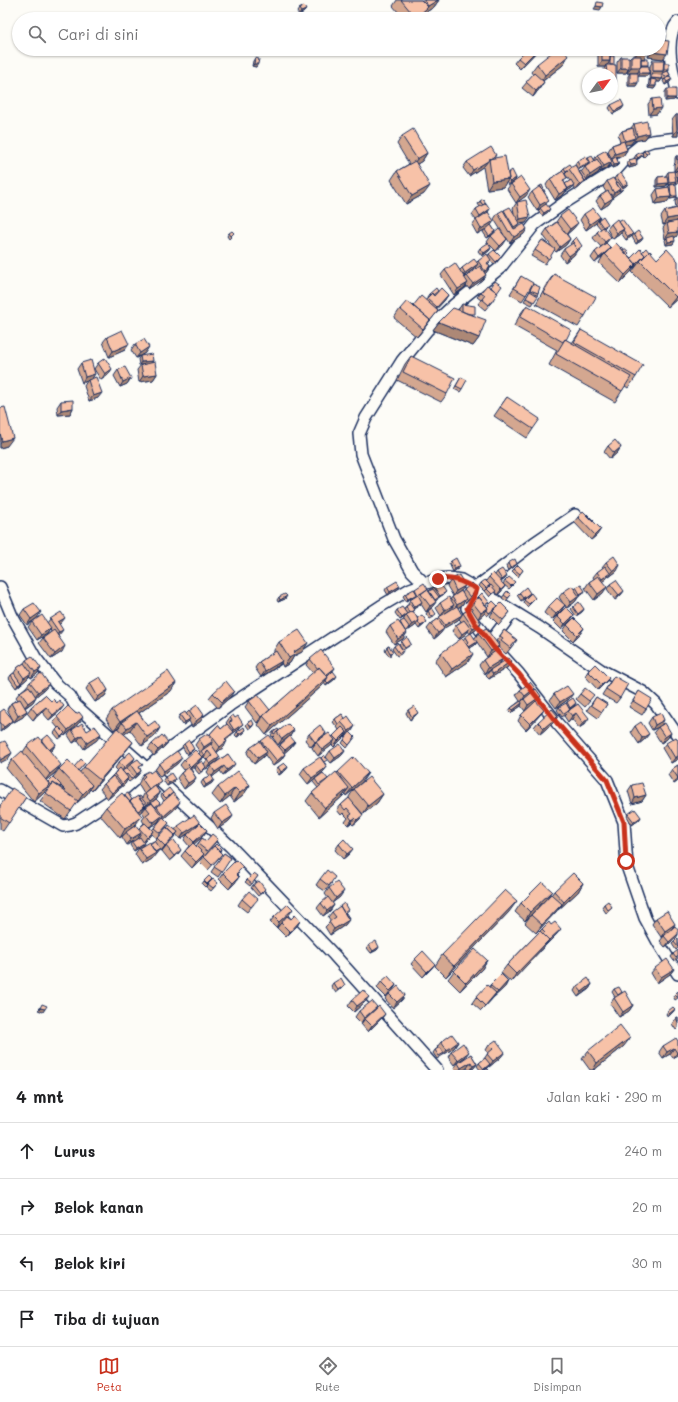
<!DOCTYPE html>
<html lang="id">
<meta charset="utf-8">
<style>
:root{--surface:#fff;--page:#f6f6f6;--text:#202124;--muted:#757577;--line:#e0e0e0;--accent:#c8321e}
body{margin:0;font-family:Mali,sans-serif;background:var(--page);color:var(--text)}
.compass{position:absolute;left:582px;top:68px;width:36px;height:36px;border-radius:50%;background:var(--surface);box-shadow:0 1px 3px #0004;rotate:57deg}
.stop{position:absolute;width:12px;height:12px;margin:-9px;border:3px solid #c8321e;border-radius:50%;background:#fff}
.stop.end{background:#c8321e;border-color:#fff;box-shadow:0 1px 4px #0008}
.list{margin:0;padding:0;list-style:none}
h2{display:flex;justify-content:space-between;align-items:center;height:52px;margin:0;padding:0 16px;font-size:17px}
h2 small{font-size:13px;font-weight:400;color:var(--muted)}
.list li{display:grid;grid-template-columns:26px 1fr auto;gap:12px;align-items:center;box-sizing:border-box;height:56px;padding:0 16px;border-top:1px solid var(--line)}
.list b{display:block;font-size:15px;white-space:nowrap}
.list em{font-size:13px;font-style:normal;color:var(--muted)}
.icon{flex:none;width:22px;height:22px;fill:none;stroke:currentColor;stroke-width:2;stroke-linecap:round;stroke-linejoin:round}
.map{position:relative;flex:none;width:678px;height:1070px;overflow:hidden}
.search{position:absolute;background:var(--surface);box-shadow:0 1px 3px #0004;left:12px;right:12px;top:12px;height:44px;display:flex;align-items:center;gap:10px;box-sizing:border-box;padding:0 14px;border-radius:22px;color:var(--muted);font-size:15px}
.sheet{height:276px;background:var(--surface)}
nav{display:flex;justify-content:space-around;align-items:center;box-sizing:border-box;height:56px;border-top:1px solid var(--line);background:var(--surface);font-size:11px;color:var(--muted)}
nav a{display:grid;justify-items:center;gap:2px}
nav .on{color:var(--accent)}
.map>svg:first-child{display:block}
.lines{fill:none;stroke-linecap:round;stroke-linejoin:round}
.minor-casing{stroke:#1b2f5e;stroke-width:14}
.minor{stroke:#fdfcf7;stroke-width:11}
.wall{fill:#d4a790;stroke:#1b2f5e;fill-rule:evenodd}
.shaded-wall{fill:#ad8876;stroke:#1b2f5e}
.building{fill:#f7c2a8;stroke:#1b2f5e}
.route{stroke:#c8321e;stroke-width:5}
</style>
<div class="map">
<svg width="678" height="1070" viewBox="0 0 678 1070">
<rect width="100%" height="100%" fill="#fdfcf7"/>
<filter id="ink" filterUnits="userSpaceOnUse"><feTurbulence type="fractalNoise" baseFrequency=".025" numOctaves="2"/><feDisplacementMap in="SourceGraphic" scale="8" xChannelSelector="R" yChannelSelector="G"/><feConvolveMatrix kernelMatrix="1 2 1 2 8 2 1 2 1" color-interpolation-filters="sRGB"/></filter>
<g filter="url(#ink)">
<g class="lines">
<defs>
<path id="minor" d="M678,22C663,38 673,75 678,94
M424,583L412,571L394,539L361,454L359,434L366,418L402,361L427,330L455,304L500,268L535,224L564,203L615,171L630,154L641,145L652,141L678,138
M0,587L12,616L35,657L55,683L70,696L75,705L135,758L230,846L334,955L437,1070
M513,612L490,642L519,674L557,723L607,780L624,822L627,866L645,918L658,942L678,974
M490,642L475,623L467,608L476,594L478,586L534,543L575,515
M0,790L63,826L70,825L76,823L114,798L167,751L230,705L381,606L410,589L438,579L448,578L461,580L477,589L540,628L601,670L643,692L656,704L678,736"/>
</defs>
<use href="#minor" class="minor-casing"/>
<use href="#minor" class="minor"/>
</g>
<path class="wall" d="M397,0H439L434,7L423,14L422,16L427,19H404L393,6Z
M299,9L306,10L304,12L299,15L297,12Z
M539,49L520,69L514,63L518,58Z
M602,49H613L611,51H610V56L614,65L616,86L612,91V74H603V71L605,67H598V55Z
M635,49H648L644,59L641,58V59L648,65L647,66V76H638L636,86H628V76L630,73H638V72L637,73H627V71L626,73H617V62L621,57L629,58L631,56H634Z
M649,49H659L663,59L648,57Z
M568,56L563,65L543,81L540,88L533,97L522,88L533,75L531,72L537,64Z
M255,58L256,67L252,66L253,61Z
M653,60L664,64V63L669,69L668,71L670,75L669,77L670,82L665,85L663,81L665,79L663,80L662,77L660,82H656V86L654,89L648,88L649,81L650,66Z
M667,89L674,100L665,101V92Z
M652,99L657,114L649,115L648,104Z
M611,105L622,109L613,114L609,108Z
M676,115H678V136H673L672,120Z
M634,124L649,133L645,139L633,141L631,144L625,145L627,150L623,156L617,158V166L612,168L611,164L608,167L600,172L599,171L598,173L587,180L581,186L576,190L573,186L572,188L565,192L564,194L555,200L546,185L550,179L563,171L562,170L564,168L572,167L579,172L582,171L585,167L588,165V164L578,170L575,164L577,161L587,159L588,158L594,160L597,155L608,152V151L612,145L620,142L618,136L622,131L631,128ZM568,171L565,174L570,181L565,184L564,182V173Z
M402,136L427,153L422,161L417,164L424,194L406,204L391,180L397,171L409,164L397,144Z
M644,151L649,152L644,157L642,155L641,157L637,160L636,166L629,168L627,163L629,160L635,159L634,158L636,155L642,153Z
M496,155L494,158L508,173L516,178L515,181L526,196L517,202L526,223L519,224L516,228L524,234L510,243L506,237H505L503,245L496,251L487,242L491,236L504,235L494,219L498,213L504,211V210L514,213L513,208L517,202L516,203L507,189L511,184L514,181L508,185L506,182L503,187L487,189L483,167L484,166L469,176L463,168L467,162Z
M676,156H678V183L676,184V182L674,184L667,185V184L666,186L656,187V180L658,177L666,176V175L668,172H675L676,171H674V164L675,163V158Z
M616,176L628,183L626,186L622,188L621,191L612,197L609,204L601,209L596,201L600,196L606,192L603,187L607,181L617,183L614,179Z
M670,185L677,196L676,198L670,199L669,198L667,202L655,204L653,195L657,189L668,187Z
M532,192L545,193L546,205L548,212L542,216L538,211L540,209L537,211L528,197Z
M678,197V219L677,221L676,237H674L673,244L666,245L665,240L666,239H665L663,228L666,224L663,225L661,217L665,211L676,208L675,201Z
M480,201L488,212L491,225L495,231L493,234L487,238L483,232L484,230L477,234L472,225L476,220L472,215L476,209L480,207L478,204Z
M584,214L598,220L606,226L604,228L606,243L611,248L628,255L631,258L640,249L678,298L668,307L632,272L638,264L620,283L599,263L603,256L595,263L591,258L595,252L601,247L593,238L597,232L601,229L596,223L586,230L580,220Z
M560,216L574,228L567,234L570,239L566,245L556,252L554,250L545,264L531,256L542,240L552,247L543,235L547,229L556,222Z
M618,221L633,234L631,237L626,240L621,233L620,234L613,239L607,229L611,224Z
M229,233L232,236L229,239L227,236Z
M634,234L643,238L641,241L636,244L632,237Z
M572,241L580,249L575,253L574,255L565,262L560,255L564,249L571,245L570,244Z
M480,248H491L489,251L482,256L478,251Z
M489,254L501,257L494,265L491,261L488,264L490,267L485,274L486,275L482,280L469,289L466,285L464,288L454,295L441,275L445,270H460L462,268L477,262L478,261L488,256ZM475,268L476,269L467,276L465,278L464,277L474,269Z
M554,274L585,316L578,327L536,304L546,285Z
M521,276L526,295L522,301L510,294Z
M533,284L538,293L534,302L532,305L524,301L529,293L531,287Z
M438,291L448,295L444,301L436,309L438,311L434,316L417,337L394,318L400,309L413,306L426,300L428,297H427L429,294Z
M481,292L494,299L485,310L478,304L481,300L477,297Z
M462,304L474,316L479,338L473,346L433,330L439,322L458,310Z
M527,305L566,340L572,343L581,330L636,377L628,388L625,386L615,402L549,365L557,350L514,326L521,313Z
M107,337L125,350L109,357L103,342Z
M135,344L145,353L140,356L151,363L157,374L153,380L139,382L137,370L141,365H139L138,359L140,356L136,358L131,350Z
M411,356L447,394L441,402L397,380L405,364Z
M81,363L92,378L98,398L89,401L84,386L87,381L82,383L77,369Z
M98,363L108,375L101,380L94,369Z
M118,370L131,378L127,384L120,387L114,376Z
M461,377L462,389L460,392L454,389Z
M507,397L533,429L527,438L494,416Z
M61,401L73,408L70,414L58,415L57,407Z
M0,408L7,446L0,448Z
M608,446L621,447L617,453L610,459L604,452Z
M578,517L593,522L597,535L591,540L574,522Z
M451,561L459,568L453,572L449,563Z
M606,562L617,571L609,577L608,576L606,579L602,581L603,593L594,600L585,588L589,582L594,579L593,577L597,572L603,568L602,567Z
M508,563L515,566L508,571L506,566Z
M514,569L523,570L518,577L512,571Z
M497,572L507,576L505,579L501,582L505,586L501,592L497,595L495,592L490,597L485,591L489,587V586L484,591L479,586L481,583L486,581L489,577L495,575Z
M451,580L462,593L464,590H478L474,596L466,603L464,601L462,605L458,608V620L444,628L440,634L434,639L427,629L431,624L438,619L441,616L436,608L440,603L450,600L453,596L447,586Z
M505,581L513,585L509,589L503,584Z
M610,584L624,591L620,596L615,600L607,589Z
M400,586L398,589L388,595L385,590L387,587Z
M434,587L444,594L438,598L435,601L436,602L432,607L426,612L421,604L413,609L414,610L413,611L417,618L427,622L425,624L419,629L416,625L415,626L409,630H408L406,632L403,639L394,644L386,632L390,626L400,623L403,621L406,615L404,609L406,606L409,604L408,603L410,600L416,596L415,595L406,601L403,596L405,594L415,589L427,590L429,591Z
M576,587L583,594L579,596L575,602L567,608L574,615L570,621L561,629L553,621L557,616L566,607L565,605L561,611L552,620L544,613L548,607L564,605L559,597L563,592L575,590Z
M507,591L511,595L506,601L502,598Z
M519,593H530L528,596L533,601L527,607L523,602L528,596L521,601L517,595Z
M279,597L285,599L278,602L277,600Z
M477,598L487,604L486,606L487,607L498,606L510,612L506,617L499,625L490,616L495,609L487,616L485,613L478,619L477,629L470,634L468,631L466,634L459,639L452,631L456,625L461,621L459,619L463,613L469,609V608L473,603L475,601Z
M573,607L584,609L582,612L576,616L571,609Z
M24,609L41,612L27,625L20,615Z
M397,610L407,614L405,617L400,620L395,613Z
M428,611L434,617L430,619L426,614Z
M50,619L61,623L59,624V635L58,636L62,652L51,659L39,643L43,638L51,632L50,629L47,634L37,640L28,627L32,622L47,623Z
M567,625L584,628L580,634L573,641L563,631Z
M504,630L517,640L506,654L498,647L495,652L503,659L499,664L485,674L479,665L483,660L487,657L477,642L475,645L469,648L468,662L446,677L435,661L441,653L463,640L465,637L475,638L478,633L498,645L499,643L496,641Z
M279,642L302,652L294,656L290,663L283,667L281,662L278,666L261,677L255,668L259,662L274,652V650Z
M401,642L409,646L403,650L399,644Z
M389,646L391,655L389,656L385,650L387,647Z
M394,646L403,651L401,654L397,656L392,649Z
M310,659L335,668L331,673L327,676L335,679L326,686L324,683L322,686L266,735L258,725L261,720L257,723L245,707L249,701L270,710L313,673L306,665Z
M26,660L41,668L37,674L31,678L30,676L27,679L16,688L9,678L11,675L14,673L17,668L24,663Z
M508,667L489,679L486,676L490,670Z
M588,671L609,678L605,683L598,690L585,676Z
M614,676L620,698L616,703L602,695Z
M30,682L45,689L36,696L33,702L25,708L27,711L23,717L14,722L7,709L11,703L18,700L16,697L20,692L26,687Z
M90,683L108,690L105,696L95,702L86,689Z
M535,688L532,693L537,701L536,702L544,710L540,715L526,730L518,721L521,715L533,704L525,711L521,706L511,713L509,711L511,708L520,701L516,695L520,690Z
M171,691L139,713L155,736L142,746L130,730L124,734L133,742L125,752L92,791L90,789L87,794L77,802L65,819L40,801L50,788L48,787L44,793L34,802L6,768L12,760L23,752L27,746L41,741L56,744L52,750L50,751L55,773L46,780L48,782L53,777L59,769L74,767L85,763L78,771L80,772L84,767L120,726L114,730L106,719L112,710ZM61,786L66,791L60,787Z
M639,691L646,709L642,715L629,707Z
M213,693L231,696L218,708L209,698Z
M554,694L569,699L556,708L550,700Z
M580,694L590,701L585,707L576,699Z
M45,695L60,711L49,720L42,712L33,720L27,713L31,707Z
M596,697L607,704L598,718L587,710Z
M567,702L576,703L574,706L570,710L578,704L585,724L579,728L572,719L568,722L564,716L566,714L562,717L557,710L559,707L566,704Z
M408,710L418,713L416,715L410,720L406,713Z
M189,711L201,721L192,727L189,721L183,725L178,718L180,715L186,714Z
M0,712L9,725L0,732Z
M342,714L352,731L345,737L344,736L334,747L332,745L318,756L312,748L315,744L311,747L305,740L309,734L326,733L324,737H332L339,730L337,727L340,723L336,726L333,722L335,719Z
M558,716L554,722L540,734L534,727L538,722Z
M57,717L80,722L65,736L64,735L59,739L54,733L58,728L53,722Z
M230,717L239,729L232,734L226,740L224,747L217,752L216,762L206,769H205L199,774L194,768L196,765L204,764L207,760L204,757L200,760L198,763L191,769L196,778L192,783L184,789L177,778L181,773L184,770L180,765L184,760L199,754L200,752L195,745L199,739L209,735L218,725L221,729L227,724L226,723Z
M652,717L671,733L667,739L661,743L654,732L658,727L652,730L648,723Z
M248,722L254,724L252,727L249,729L246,725Z
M635,726L645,739L639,744L631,732Z
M72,730L87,731L97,740L84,749L78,740L73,743L68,735Z
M245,730L244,733L237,737L235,735L237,732Z
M294,730L290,736L278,745L273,738L275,736L272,737L271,735L273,732L279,731Z
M355,737L347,748L342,743L344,740Z
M261,741L279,747L280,745L291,747L284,753L285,754L281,760L273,766L265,755L263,757L254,764L247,753L250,748L260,742Z
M168,742L164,747L154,756L148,749L152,744Z
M666,743L678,759L671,763L662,748Z
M184,744L194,749L192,751L187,755L182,746Z
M330,751H345L341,756L331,763L326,757Z
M228,754L231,769L223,775L220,771L212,777V783L204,788L201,783L203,780L210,776L207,772L211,766Z
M119,762L132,763L140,768L141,771L137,776L129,782L127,780L125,784L119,789L117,791L108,799L100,789L104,784L114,774L117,770L115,768Z
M178,763L160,777L155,770L159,764Z
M325,763L327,767L323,772L308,784L300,774L304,768Z
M678,765V781L674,784L668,775L672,769Z
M278,767H288L286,770L279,775L276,770Z
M338,772L362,782L346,796L345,794L343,796L319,817L306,801L312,793L318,788L313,782L315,779L327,780L337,773Z
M150,773L161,781L157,787L155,788L160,793L156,799L146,806L139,813L136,824L127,831L138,829L144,823L142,820L145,816L142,812L146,807L160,803L158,806L155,808L156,809L167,799L164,801L161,796L162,794H172L176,808L164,818L169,823L165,828L156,838L151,834L149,837L143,843H144L142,846L134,851L130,845L132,842L137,839L127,845L122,837L126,832L120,838L100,815L106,807L124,795L132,800L138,797L142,798L144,794L138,784L140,781V780L143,774ZM159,820L160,821L152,830L149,826L150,827L158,822Z
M165,777L175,779L174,782L167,786L163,780Z
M250,785L244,794L234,802L230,796L220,804L212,795L218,787Z
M632,785L646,795L642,801L632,804L628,791Z
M354,789L383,794L377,803L363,814L353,803L363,815L359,820L353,825L351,823L348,825L345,822L348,818L343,813L341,815L337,810L341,805L349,798V797Z
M26,797L3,831L0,829V805Z
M214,813L233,816L229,821L218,829L211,818Z
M628,814L641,817L639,820L632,825L627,816Z
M198,825L207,830L203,836L194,844L196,846L202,838L206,841L218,839L204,857L203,856L200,860L192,868L181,856L189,846L184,840L187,835L192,831L180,839L176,834L161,851L159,850L155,854L152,859L142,865L135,854L139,848L154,841L157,838L175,830L178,826Z
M339,844L349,854L343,859L335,850Z
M166,846L181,850L177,855L170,861L162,851Z
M221,849L220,852L222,854L218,859L208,870L200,862L204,857Z
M224,853L231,858L218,877L211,872Z
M223,873H239L237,875L235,883L229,889L219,879Z
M258,876L250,886L245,882L247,880Z
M320,879L332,883L325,891L316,885Z
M204,881L210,882L205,887L202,884Z
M218,883L211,891L206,887L208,884Z
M583,883L578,892L558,910V909L536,933L525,923L531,915L545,899L525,921L515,912L521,903L546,899L552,894L554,891Z
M253,885L263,892L258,896L251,888Z
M329,888L340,897L332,903L334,905L330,911L323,916L317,908L321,903L328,898L325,894Z
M242,899L254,904L247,912L238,905Z
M604,904L612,907L610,910L606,913L602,907Z
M332,912H346L345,913L349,918L345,925L330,935L325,927L331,921L328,917Z
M509,912L446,977L435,966L442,955Z
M289,915L287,916L291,919L300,921L297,926L286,937L277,928L280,924L276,928L270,922L274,917Z
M656,918L675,924L672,929L676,938L665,947L660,941L664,936L670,931L661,937L652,924Z
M542,929L557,934L545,946V945L511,982L501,973L507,965L540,931Z
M678,938V948L676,950L672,944Z
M369,945L379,947L377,950L371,953L367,948Z
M673,954L678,958L674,961L671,957Z
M415,959L435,964L431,969L423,977L411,964Z
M487,960L482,969L460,991L448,979L454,971Z
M655,968L674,969L670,974L657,983L651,973Z
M508,981L505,987L494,997L481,1011L472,1003L476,997L489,987L490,985Z
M381,982L396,985L392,991L386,997L377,988Z
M333,983L343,987L336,993L331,986Z
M592,984L589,989L578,997L574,991L577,986Z
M614,989L622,992L633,1005L629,1011L619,1017L610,1004L614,998L615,997L612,992Z
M389,994L405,995L402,1000L393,1008L385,999Z
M675,994L678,998L675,1000L673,996Z
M352,1000L365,1002L354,1012L348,1006Z
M675,1009L673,1012L668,1017L666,1014L668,1011Z
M375,1010L385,1014L381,1019L368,1032L361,1024L364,1020L361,1023L355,1017L359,1011Z
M678,1017V1028L676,1030L672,1024L676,1018Z
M678,1041V1055L673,1058L670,1054L663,1058L659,1052L663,1046Z
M441,1042H458L454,1048L443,1055L437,1059L433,1053L435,1050L438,1048L437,1047Z
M489,1045L501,1057L489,1067V1066L484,1070H480L477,1066L479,1063L484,1059L488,1053L486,1050Z
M624,1046L594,1070H590L582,1059L588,1051Z
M451,1052L465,1057L454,1065L448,1057Z
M471,1054L477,1064L473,1069L472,1070H468L467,1068L464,1070H455L454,1068L458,1063Z"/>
<path class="shaded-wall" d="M438,0H439L434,7L423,14L418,19H415L426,9L428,6Z
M596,6L602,7L600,10L594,9Z
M306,10L304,12L299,15L301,12Z
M538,49H539L520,69L524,63Z
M603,49H613L611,51L602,50Z
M638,52L647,53L644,59L634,57Z
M652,52L667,54L663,59L648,57Z
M568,56L563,65L540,83L545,75Z
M602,61H610L606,67V65L605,67H598Z
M254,64H258L256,67L252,66Z
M640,65H648L646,68H641L637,73H627L631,67Z
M621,68H629L626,73H617Z
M664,69H669L667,72H663L660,77L651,74L653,71H663Z
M640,73H649L647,76H638Z
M651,78L662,79L660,82L650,81L651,79L649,81Z
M672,79L670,82L665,85L667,82Z
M544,82L540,88L533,97L536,91Z
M630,83H638L636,86H628Z
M612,86H616L612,91Z
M650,86H656L654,89L648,88Z
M667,98H676L674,100L665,101Z
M624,106L622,109L613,114L615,111Z
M661,108L657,114L649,115L653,109Z
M677,130H678V136H673Z
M649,133L645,139L633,141L631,144L621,146L625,141L635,139L637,136Z
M627,150L623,156L611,159L615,154Z
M427,153L422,161L411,168L417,159Z
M643,154L641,157L636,160L638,158Z
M488,161L484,166L469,176L473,170Z
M589,162L587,165L578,170L580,167Z
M612,162L608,167L600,172L604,166Z
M619,164L617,166L612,168L614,165Z
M637,164L636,166L629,168L631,165Z
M678,165V171L677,170L676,171H674Z
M602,167L598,173L587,180L581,186L576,190L580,185L586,180L590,175Z
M516,178L515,181L508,185L510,182Z
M509,179L503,187L487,189L492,181Z
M676,181L674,184L667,185L669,182Z
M628,183L626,186L621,189L623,186Z
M668,183L666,186L656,187L658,184Z
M574,185L572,188L566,192L567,189Z
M430,186L424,194L406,204L412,196Z
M568,189L564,194L555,200L559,194Z
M620,189H623L621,191L610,199L614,193Z
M530,190L526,196L516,203L520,197Z
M671,196H677L676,198L670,199Z
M671,197L667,202L655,204L659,198Z
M613,198L609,204L601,209L605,203Z
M549,200L545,205L537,211L540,205Z
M490,209L486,215L477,221L480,216Z
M550,209L548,212L542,216L544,213Z
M530,217L526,223L519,224L516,228L510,232L520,219Z
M600,217L596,223L586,230L590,224Z
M678,217V219L676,222L667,223L666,224L663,225L667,219Z
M494,221L490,227L477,234L481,229Z
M578,223L574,228L566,235L570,229Z
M527,229L524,234L510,243L514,237Z
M624,229L620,234L613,239L617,233Z
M495,231L493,234L487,238L489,236Z
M678,232V234L676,237L667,239V238L666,239H665L669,233Z
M633,234L631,237L626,240L628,237Z
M611,237L607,242L601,247L605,242Z
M643,238L641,241L636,244L638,241Z
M507,239L503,245L496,251L500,246Z
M570,239L566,245L556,252L560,247Z
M675,241L673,244L666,245L668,242Z
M491,248L489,251L482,256L484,253Z
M611,248L603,256L595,263L599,258Z
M577,250L574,255L565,262L569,256Z
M645,255L638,264L632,269L636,264Z
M478,264L474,269L461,278L465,273Z
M636,264L631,272L620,283L625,275Z
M490,267L486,273L481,276L485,271Z
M486,275L482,280L469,289L473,284Z
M468,283L464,288L454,295L458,289Z
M448,295L444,301L433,313L437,307Z
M678,295V298L668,307L676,297Z
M430,320L424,329L417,337L423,329Z
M439,322L479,338L473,346L433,330Z
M129,344L125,350L109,357L113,351Z
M149,347L145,353L136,358L140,353Z
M153,361L151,364L139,365L141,362Z
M112,369L108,375L101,380L105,374Z
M95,374L91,380H88L87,381L82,383L85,377Z
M157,374L153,380L139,382L143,376Z
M131,378L127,384L120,387L123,382Z
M102,393L98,398L89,401L93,396Z
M73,408L70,414L58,415L61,410Z
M13,438L7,446L0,448V444L2,441Z
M621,447L617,453L610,459L614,453Z
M601,529L597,535L591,540L595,535Z
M517,564L515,566L508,571L510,568Z
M620,565L617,571L609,577L613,571Z
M460,566L459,568L453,572L455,569Z
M610,573L606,579L598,585L602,579Z
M507,576L505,579L500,582L502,580Z
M400,586L398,589L388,595L390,592Z
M465,586L461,591L453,596L456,591Z
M505,586L501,592L497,595L501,590Z
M607,587L603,593L594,600L598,594Z
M478,590L474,596L466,603L470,597Z
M585,591L583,594L578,597L580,594Z
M624,591L620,596L615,600L619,595Z
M446,592L444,594L438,598L437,600L431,604L432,601Z
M530,593L528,596L521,601L523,598Z
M417,594L415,596L406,601L408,599Z
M287,596L285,599L278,602L280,600Z
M579,596L575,602L567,608L571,602Z
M466,599L462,605L453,611L457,605Z
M422,602L420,605L412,610L414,607Z
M436,602L432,607L426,612L430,606Z
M454,605L450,610L441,616L445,610Z
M565,605L561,611L552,620L556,614Z
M488,608L484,614L478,619L481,613Z
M584,609L582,612L576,616L578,614Z
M41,612L37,618L27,625L31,619Z
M407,614L405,617L400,620L402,618Z
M462,615L458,620L441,630L445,625Z
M574,615L570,621L561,629L565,624Z
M65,618L61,623L55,627L58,622Z
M419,621L415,626L409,630L412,625Z
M427,622L425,624L419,629L421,626Z
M481,623L477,629L470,634L473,628Z
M51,628L47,634L37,640L41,635Z
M470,628L466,634L459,639L462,634Z
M584,628L580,634L573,641L577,635Z
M444,629L440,634L434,639L438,633Z
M63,630L59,635L55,638L59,632Z
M407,633L403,639L394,644L398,639Z
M477,642L475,645L464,652L466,649Z
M308,643L302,652L294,656L290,663L283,667L294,652Z
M65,646L62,652L51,659L55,654Z
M499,646L495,652L487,657L491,651Z
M473,654L468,662L446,677L452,669Z
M503,659L499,664L485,674L488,668Z
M282,661L278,666L261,677L265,671Z
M511,661L508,667L489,679L493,674Z
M41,668L37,674L31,678L35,672Z
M335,668L331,673L320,682L324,677Z
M31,673L27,679L16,688L18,685L21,683L24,678Z
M337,676L335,679L326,686L328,683Z
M328,677L322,686L266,735L272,726Z
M609,678L605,683L598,690L602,685Z
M176,683L171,691L123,724L122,722L120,726L114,730L120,722Z
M49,684L45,689L34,698L38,692Z
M535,688L531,694L524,699L521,702L525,696Z
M108,690L105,696L95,702L98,697Z
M234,691L231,696L218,708L222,702Z
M573,694L569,699L556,708L560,702Z
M541,696L537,701L525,711L528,705Z
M36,697L33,702L24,708L28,703Z
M522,703L521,706L511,713L513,710Z
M576,703L574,706L568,710L570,708Z
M64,706L60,711L49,720L53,715Z
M46,707L42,712L33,720L37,714Z
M270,710L263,716L261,720L257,723L261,717Z
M544,710L540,715L526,730L530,724Z
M27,711L23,717L14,722L18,716Z
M418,713L416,715L410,720L412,717Z
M576,713L572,719L568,722L572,716Z
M204,715L201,721L192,727L196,721Z
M558,716L554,722L540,734L544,728Z
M83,717L80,722L65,736L68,730Z
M589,718L585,724L579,728L583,723Z
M190,719L188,722L183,725L185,722Z
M13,720L9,725L0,732L4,727Z
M664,720L661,726L652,730L655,725Z
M136,722L130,730L121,737L127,728Z
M243,724L239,729L232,734L230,737L221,744L225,739L232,733L234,730Z
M355,726L352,731L345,737L349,731Z
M160,728L155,736L142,746L147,737Z
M245,730L244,733L237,737L239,734Z
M294,730L290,736L278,745L282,739Z
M347,732L344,737L334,747L338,741Z
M326,733L322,738L316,742L311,747L315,742Z
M671,733L667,739L661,743L665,737Z
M101,734L97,740L84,749L87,743Z
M649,734L645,739L639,744L642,738Z
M82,735L78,740L73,743L77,738Z
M335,740L331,746L318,756L322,750Z
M213,741L209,747L202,751L204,747Z
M227,741L224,747L216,753L220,747Z
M133,742L125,752L92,791L100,780Z
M168,742L164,747L154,756L158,750Z
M295,742L291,747L281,756L285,750Z
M56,744L52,750L44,756L48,751Z
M194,749L192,751L187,755L189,752Z
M208,751L204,757L200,760L204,755Z
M345,751L341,756L331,763L335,758Z
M267,752L263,757L254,764L258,758Z
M12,753L8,759L0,763V760Z
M285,754L281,760L273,766L277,761Z
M678,756V759L671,763L675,758Z
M202,757L198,763L187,773L191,767Z
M220,757L216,762L206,769L210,764Z
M135,758L132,763L120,774L124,768Z
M182,758L178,763L160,777L164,771Z
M235,764L231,769L223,775L227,770Z
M61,765L55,773L44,782L50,774Z
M224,766L220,771L211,778L215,772Z
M288,767L286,770L279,775L281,772Z
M327,767L323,772L308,784L312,778Z
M141,771L137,776L133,779L137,774Z
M368,773L362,782L346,796L352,788Z
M128,778L125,784L119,789L117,791L108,799L112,793L121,786L122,784Z
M196,778L192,783L184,789L188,783Z
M678,778V781L674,784Z
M175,779L174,782L167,786L169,783Z
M214,780L212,783L204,788L206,785Z
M161,781L157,787L145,795L149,789Z
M50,785L44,793L34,802L39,793Z
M92,785L87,794L77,803L83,794Z
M250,785L244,794L234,802L240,793Z
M235,788L230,796L220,804L225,796Z
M349,788L343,796L319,817L325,808Z
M160,793L156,799L146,806L150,801Z
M383,794L377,803L363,814L368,806Z
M646,795L642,801L632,804L635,798Z
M180,802L176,808L161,821L164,816Z
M147,805L141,812L133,817L137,812Z
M363,815L359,820L353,825L357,820Z
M142,816L136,824L120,838L125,829Z
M162,816L158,822L150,827L154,822Z
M233,816L229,821L218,829L222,823Z
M641,817L639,820L632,825L634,822Z
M355,818L351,823L348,825L352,820Z
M200,823L196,828L180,839L184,833Z
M207,830L203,836L190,848L194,842Z
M153,831L149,837L143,843L147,837Z
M178,832L171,841L161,851L165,846Z
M141,833L137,839L127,845L131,839Z
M144,843L142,846L134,851L136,848Z
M160,849L152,859L142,865L146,859Z
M353,849L349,854L343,859L347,854Z
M181,850L177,855L170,861L174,856Z
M204,854L200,860L192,868L196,862Z
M239,877L235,883L229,889L233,883Z
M583,883L578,892L558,910L564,902Z
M344,891L340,897L332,903L336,898Z
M552,891L546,899L525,921L530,912Z
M517,901L509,912L446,977L454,966Z
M562,904L556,912L536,933L542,925Z
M334,905L330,911L323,916L327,911Z
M293,909L289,915L276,928L279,922Z
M349,920L345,925L330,935L334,929Z
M300,921L297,926L286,937L290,932Z
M675,924L671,930L661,937L665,931Z
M561,929L557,934L545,946L549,940Z
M678,934V935L676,938L665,947L669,942Z
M549,940L543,948L511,982L516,974Z
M379,947L377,950L371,953L373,951Z
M487,960L482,969L460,991L466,983Z
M435,964L431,969L423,977L427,972Z
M674,969L670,974L657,983L661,977Z
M508,981L505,987L494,997L498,992Z
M592,984L589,989L578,997L582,992Z
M345,985L343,987L336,993L338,990Z
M396,985L392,991L386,997L390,991Z
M496,993L492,999L481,1011L485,1006Z
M405,995L402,1000L393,1008L397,1002Z
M369,997L365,1002L354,1012L357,1006Z
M633,1005L629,1011L619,1017L623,1012Z
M377,1007L373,1012L365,1019L361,1023L364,1018Z
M40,1008L45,1009L43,1012L38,1010Z
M675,1009L673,1012L668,1017L669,1014Z
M385,1014L381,1019L368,1032L372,1026Z
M630,1038L624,1046L594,1070H593L597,1063Z
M458,1042L454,1048L443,1055L447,1050Z
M674,1048L670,1054L663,1058L667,1052Z
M469,1052L465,1057L454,1065L458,1060Z
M505,1052L501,1057L489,1067L493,1061Z
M678,1052V1055L673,1058L677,1053Z
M471,1062L467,1068L464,1070H460L461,1068Z
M477,1064L473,1069L471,1070L473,1066Z
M490,1064L488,1067L484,1070H483Z"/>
<path class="building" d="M401,0H421L428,7L416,18Z
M424,0H438L428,6Z
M597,2L603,3L602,7L596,6Z
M304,6L306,10L301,12L299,9Z
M424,14L427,19H418Z
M659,40L669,41L667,54L652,52V49H659Z
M527,49H538L524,63L518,58Z
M556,49H563L568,56L545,75L537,64Z
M638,49H648L647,53L638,52Z
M602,50H610V61H602Z
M610,56H614V65H610Z
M631,56H641V67H631Z
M621,57H629V68H621Z
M255,58L259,59L258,64H254Z
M641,59H648V65H641Z
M653,60H664L663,71H653Z
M664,63H669V69H664Z
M606,65H616V86H612V74H607Z
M641,66H649V73H640L639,69Z
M668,71L670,75L665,77L663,73Z
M534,73L544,82L536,91L526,82Z
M630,73H638V83H630Z
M651,74L662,75V79L651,78Z
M670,76L672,79L667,82L665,79Z
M651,79L656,80V86H650Z
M667,89H676V98H667Z
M660,98L661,108L653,109L652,99Z
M621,100L624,106L615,111L611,105Z
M676,115H678V130H677Z
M647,121L649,133L637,136L634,124Z
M633,128L635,138L625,141L622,131Z
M413,129L427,153L417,159L402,136Z
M624,141L627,150L615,154L612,145Z
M491,147L496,155L490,159H489L488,161L473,170L467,162Z
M647,149L649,152L646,154L644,151Z
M606,150L612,162L604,166L597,155Z
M608,152L611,157L610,158L607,153Z
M641,152L643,154L638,158L636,155Z
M505,156L509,179L492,181L489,159Z
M586,156L589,162L580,167L577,161Z
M592,156L595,161L591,163L588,158Z
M676,156H678V159L677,160Z
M616,157L619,164L614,165L612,159Z
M636,158L637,164L631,165L629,160Z
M597,159L602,167L590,175L585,167Z
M415,161L430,186L412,196L397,171Z
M570,164L572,167L566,171L564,168Z
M575,165L585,181L580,185L569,169Z
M512,170L516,178L510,182L508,180L509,179L508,173Z
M677,170H678V181Z
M563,171L567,178L563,180L568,189L559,194L550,179Z
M581,171L587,180L585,181L579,172Z
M674,171L676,181L669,182L668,172Z
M621,173L628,183L623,186L616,176Z
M667,176L668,183L658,184V177Z
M521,177L530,190L520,197L511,184Z
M613,178L620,189L614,193L607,181Z
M571,180L574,185L567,189H568L565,184Z
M618,182L623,189L619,191L620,189L616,183Z
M676,184L677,196H671L670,185Z
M542,185L545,192H544L540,186Z
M540,186L549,200L540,205L532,192Z
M669,187L671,197L659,198L657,189Z
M608,191L613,198L605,203L600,196Z
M483,199L486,203L483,205L480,201Z
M526,200L530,217L520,219L517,202Z
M486,203L490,209L480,216L476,209Z
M546,204L550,209L544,213L540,208Z
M510,207L520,223L514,227L504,210Z
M593,208L600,217L590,224L584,214Z
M678,208V217L667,219L665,211Z
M503,210L514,229L524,224L527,229L514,237L510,231L509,232L498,213Z
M568,210L578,223L570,229L560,216Z
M488,212L494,221L481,229L476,220Z
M603,216L608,224L603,227L598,220Z
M617,219L624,229L617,233L611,224Z
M622,219L633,234L628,237L623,230L624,229L618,221Z
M678,221V232L669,233L667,223Z
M557,222L570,239L560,247L547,229Z
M491,225L495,231L489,236L485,230Z
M603,227L611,237L605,242L597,232Z
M499,229L507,239L500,246L491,236Z
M232,231L234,233L231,236L229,233Z
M638,231L643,238L638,241L634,234Z
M674,236L675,241L668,242L667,238Z
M576,237L582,246L577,250L574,245L575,244L572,241Z
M542,240L555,249L549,259L535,250Z
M488,243L491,248L484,253L480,248Z
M573,243L577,250L569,256L564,249Z
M606,243L611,248L599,258L595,252Z
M616,243L636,264L625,275L605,254Z
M622,247L629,253L627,255L621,248Z
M646,248L649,252L645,256V255L642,252Z
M640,249L645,255L636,264L631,258Z
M667,249L678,261V295L676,297L640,261L650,251L657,259Z
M494,250L501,257L496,262L489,254Z
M487,254L491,260L487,263L490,267L485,271L478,261Z
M474,259L478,264L465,273L462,268Z
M455,263L468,283L458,289L445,270Z
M480,266L486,275L473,284L467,276Z
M554,274L596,297L585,316L543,293Z
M521,276L533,283L526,295L514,288Z
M495,281L502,286L497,293L491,287Z
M533,284L540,287L538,293L530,290Z
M487,285L498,293L489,305L482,299L485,295L481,292Z
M436,288L438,291L433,295L432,293L430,295L429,294Z
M441,288L448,295L437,307L427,298L432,293L434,296Z
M530,291L538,296L534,302L526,298Z
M421,296L438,311L429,322L430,320L413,306Z
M407,301L430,320L423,329L400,309Z
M462,304L475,306V314H468L462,311Z
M527,305L571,330L566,340L565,339L563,342L520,317Z
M453,308L486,320L479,338L439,322Z
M122,330L129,344L113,351L107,337Z
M581,330L643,365L636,377L574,342Z
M144,339L149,347L140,353L135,344Z
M565,339L631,377L622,391L556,354Z
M152,354L153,361L141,362L140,356Z
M411,356L455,378L447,394L403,372Z
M105,358L112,369L105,374L98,363Z
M91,360L95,374L85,377L81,363Z
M155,362L157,374L143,376L141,365Z
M125,367L131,378L123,382L118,370Z
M96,377L102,393L93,396L88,380Z
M461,377L467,380L462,389L456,386Z
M507,397L540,419L533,429L500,407Z
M73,400V408L61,410V401Z
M5,407L13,438L2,441L0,433V408Z
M615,440L621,447L614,453L608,446Z
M583,511L601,529L595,535L578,517Z
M587,514L594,521L593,522L586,515Z
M614,556L620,565L613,571L606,562Z
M456,558L460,566L455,569L451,561Z
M515,559L517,564L510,568L508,563Z
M518,565L523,570L520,574L514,569Z
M605,566L610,573L602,579L597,572Z
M502,569L507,576L502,580L497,572Z
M493,573L505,586L501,590L489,577Z
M459,575L465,586L456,591L451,580Z
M598,576L607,587L598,594L589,582Z
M509,577L515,582L511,586L505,581Z
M485,580L490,585L486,588L481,583Z
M616,580L624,591L619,595L610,584Z
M397,581L400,586L390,592L387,587Z
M424,583L428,589L418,595L415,589Z
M440,583L446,592L440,596L434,587Z
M472,583L478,590L470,597L464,590Z
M491,585L496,591L492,594L487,589Z
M581,585L585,591L580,594L576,587Z
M572,586L579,596L571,602L563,592Z
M526,587L530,593L523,598L519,593Z
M414,589L417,594L408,599L405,594Z
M427,589L436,602L430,606L421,594Z
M433,589L439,597L435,600L429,591Z
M461,591L466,599L457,605L452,597Z
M507,591L511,595L508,598L504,595Z
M482,593L489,602L485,605L479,597L478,599L477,598Z
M531,593L535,598L529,604L524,600Z
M285,594L287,596L280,600L279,597Z
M418,595L422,602L414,607L410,600Z
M449,597L454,605L445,610L440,603Z
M479,597L488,608L481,613L473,603Z
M557,598L565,605L556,614L548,607Z
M493,601L498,606L489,613L487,610L488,608L487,607Z
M579,602L584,609L578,614L573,607Z
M34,603L41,612L31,619L24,609Z
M501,603L510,612L503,620L493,611Z
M410,604L414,610L409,613L406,606Z
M457,606L462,615L445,625L439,617Z
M402,607L407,614L402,618L397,610Z
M566,607L574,615L565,624L557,616Z
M432,608L436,614L432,617L428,611Z
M471,608L481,623L473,628L463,613Z
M413,611L419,621L412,625L406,615Z
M61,612L65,618L58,622L63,630L59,632L50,619Z
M42,615L51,628L41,635L32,622Z
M422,615L427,622L421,626L418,622L419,621L417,618Z
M574,618L584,628L577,635L567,625Z
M438,619L444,629L438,633L431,624Z
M404,620L410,628L405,631L400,622Z
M464,620L470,628L462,634L456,625Z
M398,621L407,633L398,639L390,626Z
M486,628L499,646L491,651L478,633Z
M54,630L65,646L55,654L43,638Z
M299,630L308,643L294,652L296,654L289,658L279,642Z
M504,630L517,640L510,648L501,641L503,638L500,636Z
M471,633L477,642L469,647L466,644L468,642L465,637Z
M407,637L411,644L405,648L401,642Z
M462,638L473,654L452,669L441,653Z
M398,643L403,651L399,653L394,646Z
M389,646L393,652L390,653L387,647Z
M321,650L335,668L326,675L319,667L318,669L310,659Z
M497,650L503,659L488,668L483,660Z
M276,651L282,661L265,671L259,662Z
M32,656L41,668L35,672L26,660Z
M509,658L511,661L493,674L490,670Z
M24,663L31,673L24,678L17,668Z
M595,664L609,678L602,685L588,671Z
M319,667L328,677L272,726L263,716Z
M168,671L176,683L120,722L112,710Z
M333,671L337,676L328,683L326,681L328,677H327Z
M14,673L21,683L18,685L11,675Z
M41,673L49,684L38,692L30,682Z
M614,676L628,684L620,698L606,689Z
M100,677L108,690L98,697L90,683Z
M226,681L234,691L222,702L213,693Z
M530,682L535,688L525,696L520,690Z
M29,686L36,697L28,703L20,692Z
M567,686L573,694L560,702L554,694Z
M585,688L594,695L589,701L580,694Z
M536,689L541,696L528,705L524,699Z
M639,691L652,699L646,709L633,701Z
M45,695L51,701L53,699L57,703L59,700L64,706L53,715L46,707L37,714L31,707Z
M258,695L270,710L261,717L249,701Z
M596,697L607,704L602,712L591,705Z
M573,698L576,703L570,708L567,702Z
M20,699L27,711L18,716L11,703Z
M521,701L522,703L513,710L511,708Z
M536,701L544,710L530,724L521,715Z
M566,703L570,710L564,714L559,707Z
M578,704L589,718L583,723L576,713L572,716L568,711Z
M197,705L204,715L196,721L189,711Z
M68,706L76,714L79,712L83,717L68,730L57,717Z
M414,706L418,713L412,717L408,710Z
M4,709L13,720L4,727L0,722V712Z
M552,709L558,716L544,728L538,722Z
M137,711L148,726L155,721L160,728L147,737L136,722L127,728L122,722Z
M185,712L190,719L185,722L180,715Z
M661,713L664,720L655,725L652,717Z
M342,714L345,718L338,724L335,719Z
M233,715L235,718L238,716L243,724L234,730L229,722L232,721L230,717Z
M348,716L355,726L349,731L341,722Z
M252,720L254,724L251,727L248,722Z
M641,722L649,734L642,738L635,726Z
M82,723L87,731L95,726L101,734L87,743L82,735L77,738L72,730Z
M665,723L671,733L665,737L658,727Z
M227,724L234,732L225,739L227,741L220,747L210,734L218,725L221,729Z
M288,724L294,730L282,739L277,732Z
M320,725L326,733L315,742L309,734Z
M59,727L65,733L61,737L56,730Z
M244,727L245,730L239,734L237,732Z
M342,727L347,732L338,741L333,736Z
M117,728L133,742L100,780L84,767Z
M278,729L279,731L274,734L273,732Z
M350,732L355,737L349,745L344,740Z
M208,733L213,741L204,747L199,739Z
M329,733L335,740L322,750L316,742Z
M48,735L56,744L49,750L41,741Z
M162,735L168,742L158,750L152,744Z
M269,735L285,754L277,761L261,741Z
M290,736L295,742L285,750L280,745Z
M39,737L61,765L50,774L27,746Z
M676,737L678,740V756L675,758L666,743Z
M189,740L194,749L189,752L184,744Z
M5,741L12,753L0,760V743Z
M260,741L267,752L258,758L250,748Z
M211,744L220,757L210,764L207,760L212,756L208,751L204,755L201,751Z
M340,744L345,751L335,758L330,751Z
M195,750L202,757L191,767L184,760Z
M22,751L50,785L39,793L12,760Z
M177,751L182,758L164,771L159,764Z
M130,752L135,758L124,768L119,762Z
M228,754L235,764L227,770L224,766L215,772L211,766Z
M324,755L327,760L324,762L321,758Z
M320,757L327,767L312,778L304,768Z
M354,757L368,773L352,788L338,772Z
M81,759L85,763L78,771L74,767Z
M138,759L143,765L139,767L141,771L137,774L130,764Z
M68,760L92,785L83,794L59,769Z
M202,761L206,767L201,772L196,765Z
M284,763L288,767L281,772L278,767Z
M678,765V778L672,769Z
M189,767L196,778L188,783L181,773Z
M120,768L128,778L122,784L114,774Z
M127,768L134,777L131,779L127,774L126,775L122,771Z
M154,770L161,781L149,789L142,779L145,776L143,774L149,771L150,773Z
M238,771L250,785L240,793L235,788L225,796L218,787Z
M336,772L349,788L325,808L312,793Z
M171,773L175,779L169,783L165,777Z
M323,773L328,779L319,785L315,779Z
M211,775L214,780L206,785L203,780Z
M113,776L121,785L112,793L104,784Z
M53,777L61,785L60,787L53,783L52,785L48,782Z
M369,777L383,794L368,806L354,789Z
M53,783L78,801L71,811L46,793Z
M642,783L646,795L635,798L632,785Z
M155,786L160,793L150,801L145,794Z
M12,788L26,797L9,823L0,817V806Z
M169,788L173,793L166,798L162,794Z
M122,793L142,816L125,829L106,807Z
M128,793L132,800L130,802L124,795Z
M173,793L180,802L164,816L157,807Z
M138,796L145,806L138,811L130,801Z
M140,796L147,805L143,807L145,806L138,797Z
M349,798L363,815L357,820L355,818L352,820L349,816L352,814L347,808L345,810L341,805Z
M156,799L160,803L155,807L152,803L150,804Z
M152,803L162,816L154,822L153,821L151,822L146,815L150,812L146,807Z
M226,805L233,816L222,823L214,813Z
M635,809L641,817L634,822L628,814Z
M194,815L200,823L184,833L178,826Z
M163,817L169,823L160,833L154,828Z
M145,823L153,831L147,837L139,828Z
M200,823L207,830L194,842L187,835Z
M136,825L141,833L131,839L126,832Z
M169,825L178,832L174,836L175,835L167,828Z
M167,827L175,835L165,846L157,838Z
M212,834L218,839L207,851L198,844L202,838L206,841Z
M140,837L144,843L136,848L132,842Z
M344,839L353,849L347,854L339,844Z
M174,840L181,850L174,856L166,846Z
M154,841L160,849L155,852L150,844Z
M149,842L156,853L146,859L139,848Z
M193,843L204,854L196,862L185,851Z
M216,844L221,849L219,851L214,846Z
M214,846L222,854L212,865L204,857Z
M224,853L231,858L222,872L214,867Z
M236,860L243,867L236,874L239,877L233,883L223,873Z
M327,870L335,877L329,886L320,879Z
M254,873L258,876L252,884L247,880Z
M573,873L583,883L564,902L554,891Z
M209,876L212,879L207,884L204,881Z
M213,879L218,883L213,888L208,884Z
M259,881L265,889L260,894L253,885Z
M337,882L344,891L336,898L329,888Z
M542,882L552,891L530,912L521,903Z
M505,890L517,901L454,966L442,955Z
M249,891L258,899L251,907L242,899Z
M551,894L562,904L542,925L531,915Z
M328,897L334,905L327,911L321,903Z
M608,901L612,907L608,910L604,904Z
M344,903L348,910L344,913L340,906L339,907Z
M288,904L293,909L279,922L274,917Z
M340,906L349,920L334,929L329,922L336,917L332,912Z
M667,911L675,924L665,931L656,918Z
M346,913L349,918H348L345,914Z
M295,915L300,921L290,932L281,923L287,916L291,919Z
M549,922L551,925L555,922L561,929L549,940L543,934L545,932L542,929Z
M675,926L678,930V934L669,942L664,936Z
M540,931L549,940L516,974L507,965Z
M678,938V947L674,942Z
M376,941L379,947L373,951L369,945Z
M475,949L487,960L466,983L454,971Z
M678,950V956L676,958L673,954Z
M423,951L435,964L427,972L415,959Z
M667,959L674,969L661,977L655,968Z
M501,974L508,981L498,992L490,985Z
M388,976L396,985L390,991L381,982Z
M341,978L345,985L338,990L333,983Z
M588,978L592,984L582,992L577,986Z
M487,985L496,993L485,1006L476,997Z
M398,986L405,995L397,1002L389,994Z
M619,987L622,992L618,995L614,989Z
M363,990L369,997L357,1006L352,1000Z
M625,991L633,1005L623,1012L614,998Z
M678,991V997H677L675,994Z
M372,1001L377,1007L364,1018L359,1011Z
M42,1004L47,1006L45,1009L40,1008Z
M379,1006L385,1014L372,1026L365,1019Z
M673,1007L675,1009L669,1014L668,1011Z
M678,1017V1022L676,1018Z
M620,1025L630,1038L597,1063L588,1051Z
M452,1034L458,1042L447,1050L441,1042Z
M676,1038L678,1041V1052L677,1053L674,1048L667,1052L663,1046Z
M496,1040L505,1052L493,1061L487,1054L493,1049L489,1045Z
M463,1043L469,1052L458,1060L451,1052Z
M440,1047L444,1053L439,1056L435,1050Z
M471,1054L477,1064L473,1066L471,1062L461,1068L458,1063Z
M485,1058L490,1064L484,1069L479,1063Z
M487,1068L489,1070H485Z"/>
</g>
<g class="lines" filter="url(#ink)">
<path class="route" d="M438,579C454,577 463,582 477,589L474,597L467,608L475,623L494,648L519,674L557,723L607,780L624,822L626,861"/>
</g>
</svg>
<svg class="compass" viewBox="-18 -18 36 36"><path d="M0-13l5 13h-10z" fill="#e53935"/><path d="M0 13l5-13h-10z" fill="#757577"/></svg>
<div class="stop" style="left:626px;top:861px"></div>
<div class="stop end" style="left:438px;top:579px"></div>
<div class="search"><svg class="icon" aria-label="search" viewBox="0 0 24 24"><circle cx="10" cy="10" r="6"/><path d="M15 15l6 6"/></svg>Cari di sini</div>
</div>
<section class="sheet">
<h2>4 mnt<small>Jalan kaki · 290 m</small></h2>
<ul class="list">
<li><svg class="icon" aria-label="ahead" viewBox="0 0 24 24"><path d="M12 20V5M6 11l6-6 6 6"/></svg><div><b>Lurus</b></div><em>240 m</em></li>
<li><svg class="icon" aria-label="right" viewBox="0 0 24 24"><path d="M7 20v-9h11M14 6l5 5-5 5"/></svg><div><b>Belok kanan</b></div><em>20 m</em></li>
<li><svg class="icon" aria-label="left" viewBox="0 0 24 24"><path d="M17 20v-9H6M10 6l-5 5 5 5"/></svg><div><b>Belok kiri</b></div><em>30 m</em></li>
<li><svg class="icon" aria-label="arrive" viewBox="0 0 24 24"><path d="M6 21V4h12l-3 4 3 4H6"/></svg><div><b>Tiba di tujuan</b></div></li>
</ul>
</section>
<nav>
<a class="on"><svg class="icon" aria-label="map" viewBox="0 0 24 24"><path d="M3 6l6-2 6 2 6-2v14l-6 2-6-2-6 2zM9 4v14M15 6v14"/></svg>Peta</a>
<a><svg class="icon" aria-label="directions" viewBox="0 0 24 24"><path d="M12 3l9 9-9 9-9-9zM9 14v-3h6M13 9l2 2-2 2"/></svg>Rute</a>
<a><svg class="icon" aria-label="saved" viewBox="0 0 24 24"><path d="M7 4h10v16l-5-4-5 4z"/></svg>Disimpan</a>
</nav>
